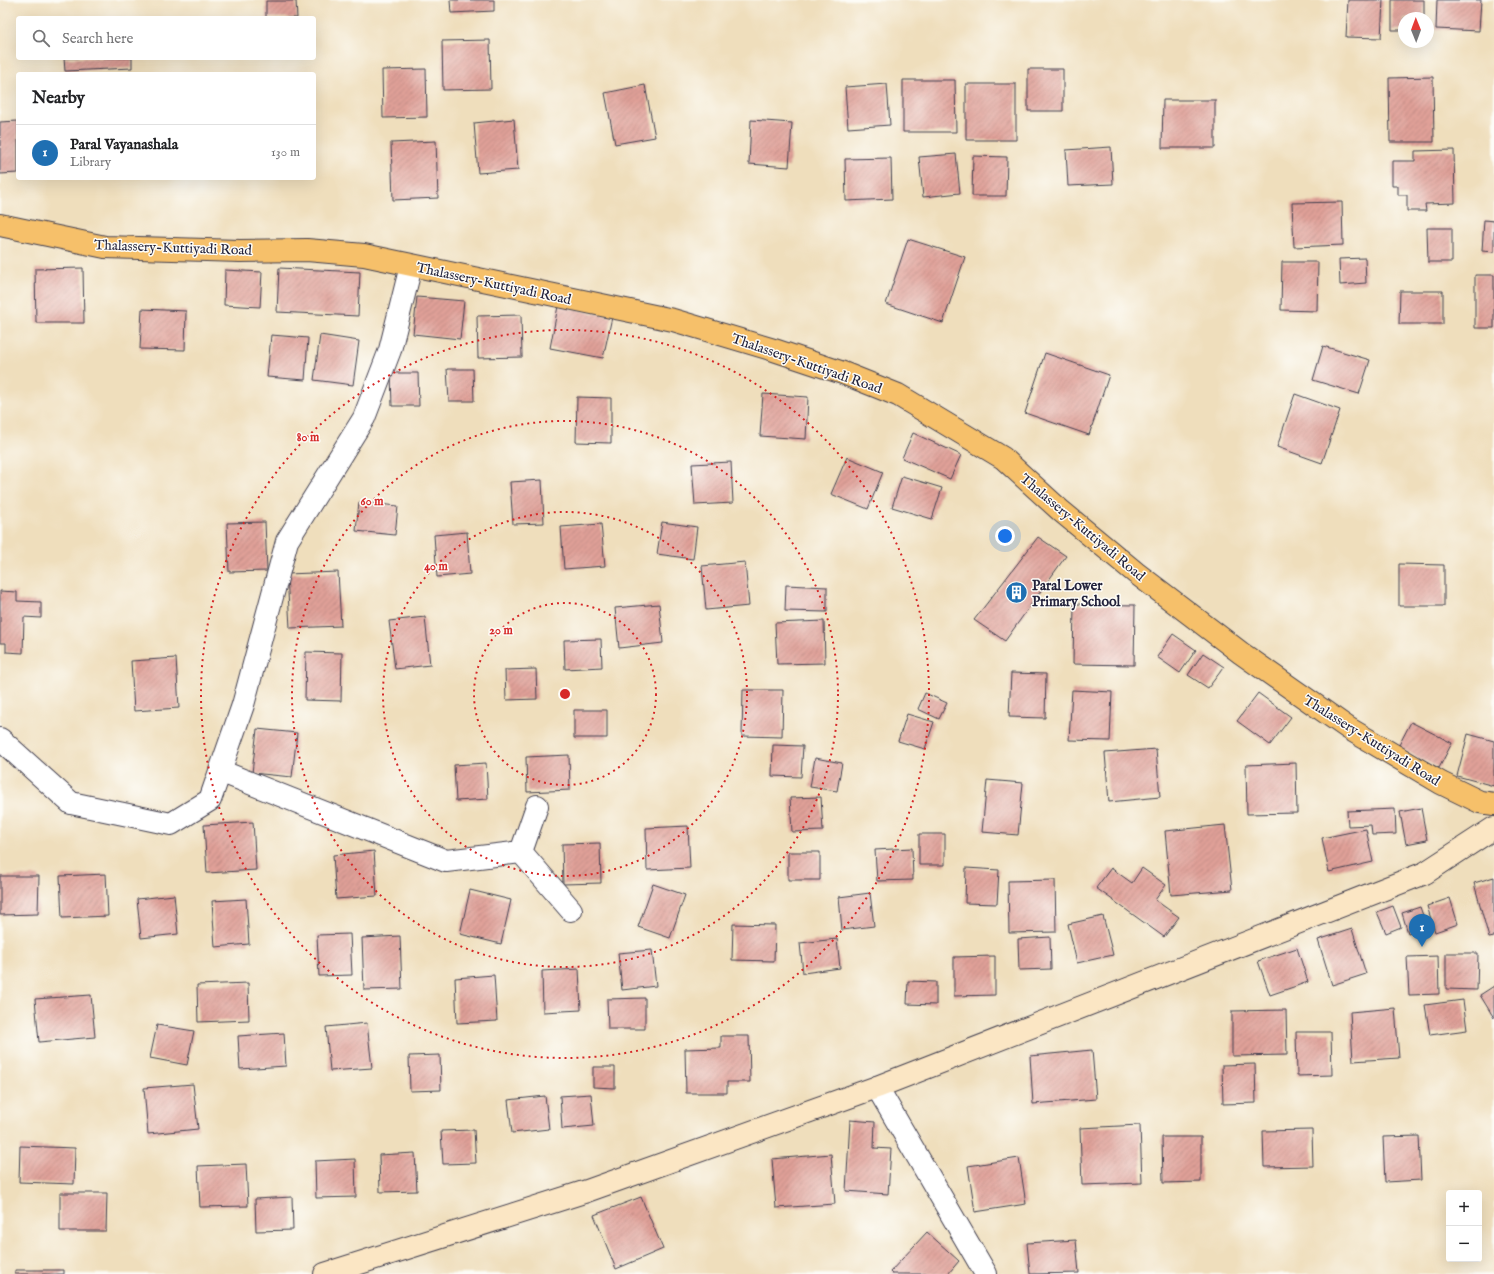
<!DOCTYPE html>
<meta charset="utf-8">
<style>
:root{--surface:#fff;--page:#f2f2f2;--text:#202124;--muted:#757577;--line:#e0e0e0;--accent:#1f6fb2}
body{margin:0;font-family:"IM FELL English",serif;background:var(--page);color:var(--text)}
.controls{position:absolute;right:12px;bottom:12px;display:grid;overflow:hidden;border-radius:4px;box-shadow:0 4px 16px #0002}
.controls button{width:36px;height:36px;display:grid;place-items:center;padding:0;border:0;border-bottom:1px solid var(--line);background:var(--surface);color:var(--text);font:20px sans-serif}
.compass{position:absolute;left:1398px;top:12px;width:36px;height:36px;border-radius:50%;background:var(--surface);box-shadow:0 4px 16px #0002;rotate:359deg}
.you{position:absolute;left:1005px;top:536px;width:14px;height:14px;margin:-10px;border:3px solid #fff;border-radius:50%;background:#1a73e8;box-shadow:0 0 0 6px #1a73e833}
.badge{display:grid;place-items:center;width:26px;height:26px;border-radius:50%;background:var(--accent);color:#fff;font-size:13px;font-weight:700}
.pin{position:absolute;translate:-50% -33px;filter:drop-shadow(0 1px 2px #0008)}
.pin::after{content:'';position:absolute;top:21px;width:14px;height:12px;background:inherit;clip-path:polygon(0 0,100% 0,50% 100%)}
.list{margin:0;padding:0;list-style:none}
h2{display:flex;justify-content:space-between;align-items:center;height:52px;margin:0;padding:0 16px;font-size:17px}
h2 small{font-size:13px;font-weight:400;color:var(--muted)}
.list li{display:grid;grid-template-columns:26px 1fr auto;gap:12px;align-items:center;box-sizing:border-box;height:56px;padding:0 16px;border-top:1px solid var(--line)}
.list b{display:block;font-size:15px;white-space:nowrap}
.list p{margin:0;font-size:13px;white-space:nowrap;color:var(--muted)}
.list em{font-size:13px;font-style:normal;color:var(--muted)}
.icon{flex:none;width:22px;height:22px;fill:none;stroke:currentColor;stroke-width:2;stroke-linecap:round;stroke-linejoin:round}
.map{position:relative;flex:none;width:1494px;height:1274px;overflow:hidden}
.search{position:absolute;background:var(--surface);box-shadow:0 4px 16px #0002;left:16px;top:16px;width:300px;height:44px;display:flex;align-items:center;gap:10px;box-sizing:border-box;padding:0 14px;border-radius:4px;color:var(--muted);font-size:15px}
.panel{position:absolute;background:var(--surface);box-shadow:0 4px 16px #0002;left:16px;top:72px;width:300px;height:108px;border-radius:4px}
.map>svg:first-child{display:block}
.building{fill:url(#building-hatch)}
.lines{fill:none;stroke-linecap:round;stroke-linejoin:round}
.minor-casing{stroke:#413e4e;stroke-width:24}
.secondary-casing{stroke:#413e4e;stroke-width:24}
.primary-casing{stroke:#413e4e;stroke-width:24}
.minor{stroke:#fff;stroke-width:22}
.secondary{stroke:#fbe6c4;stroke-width:22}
.primary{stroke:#f6c06b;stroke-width:22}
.ring{fill:none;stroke:#d62828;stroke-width:2;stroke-dasharray:2 4}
.labels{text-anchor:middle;stroke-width:3;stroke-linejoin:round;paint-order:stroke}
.street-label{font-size:14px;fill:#22223b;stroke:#fdfcf7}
.poi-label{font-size:14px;font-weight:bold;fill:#22223b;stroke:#fdfcf7;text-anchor:start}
.centre{fill:#d62828;stroke:#fdfcf7;stroke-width:2}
.ring-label{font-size:12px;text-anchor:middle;font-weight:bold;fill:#d62828;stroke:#fdfcf7;stroke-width:3;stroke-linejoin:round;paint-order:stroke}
</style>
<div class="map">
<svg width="1494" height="1274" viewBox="0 0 1494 1274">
<defs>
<pattern id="building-hatch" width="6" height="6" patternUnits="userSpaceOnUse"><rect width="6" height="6" fill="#e0a098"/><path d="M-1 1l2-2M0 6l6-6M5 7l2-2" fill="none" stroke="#b5827d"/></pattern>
</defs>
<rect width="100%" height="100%" fill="#fdfcf7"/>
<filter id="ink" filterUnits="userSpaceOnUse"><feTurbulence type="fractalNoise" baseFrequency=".025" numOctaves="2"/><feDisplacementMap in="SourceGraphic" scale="8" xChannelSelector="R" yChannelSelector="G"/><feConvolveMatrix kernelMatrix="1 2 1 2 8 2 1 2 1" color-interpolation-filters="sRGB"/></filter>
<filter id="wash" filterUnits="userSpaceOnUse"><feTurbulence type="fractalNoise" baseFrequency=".012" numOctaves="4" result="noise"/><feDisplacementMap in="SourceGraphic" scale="16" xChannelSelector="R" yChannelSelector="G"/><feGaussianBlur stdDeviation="0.9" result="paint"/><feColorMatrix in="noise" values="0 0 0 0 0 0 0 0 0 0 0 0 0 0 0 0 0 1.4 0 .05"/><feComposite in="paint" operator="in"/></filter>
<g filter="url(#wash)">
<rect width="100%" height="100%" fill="#efdebc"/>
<g id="blocks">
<path class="building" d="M450,0H494V11L451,13Z
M1348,0H1383L1381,38L1346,37Z
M1392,0H1424V18H1404V30H1392Z
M1437,0H1481L1479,31L1436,29Z
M266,1H296L297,18H266Z
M490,40L491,89L443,90L442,41Z
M64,58H132V68L65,71Z
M426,69L427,117L383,118L382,70Z
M1028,69H1063V111H1028Z
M1433,77L1434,142H1390L1389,78Z
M903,80H955L956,132H903Z
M887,84L890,125L848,128L845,87Z
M966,84H1016V140H966Z
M645,85L655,137L615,144L605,93Z
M1163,100H1215V148H1162Z
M514,119L518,170L478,173L474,123Z
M751,120L792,123L789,167L749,164Z
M18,121V173L0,174V122Z
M436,141L438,198L393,200L391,143Z
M1111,147L1113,184L1068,186L1066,150Z
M1454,150L1455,203L1425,204L1426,211H1407V195H1398V186H1392V161H1415V151Z
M956,154L960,193L923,197L919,157Z
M973,156L1007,157L1006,196H972Z
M891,158L892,199L846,201L845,159Z
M1342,202L1343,245L1294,247L1292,203Z
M1484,220L1494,221V252L1482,251Z
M1427,228H1452V262H1428Z
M908,239L965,257L943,323L886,304Z
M1365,258L1366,283L1340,285L1339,259Z
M1282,262H1318L1317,311L1281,310Z
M83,268L84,323H36L35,269Z
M279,268L360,272L358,316L277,312Z
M225,270L262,272L260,307L224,305Z
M1475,275H1494V328H1475Z
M1400,291H1443V324H1399Z
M417,297L464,301L460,339L413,334Z
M558,306L612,317L603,358L550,348Z
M142,309L186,311L185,350L140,349Z
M521,315L522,357L478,358L477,316Z
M271,335L308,338L305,380L267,377Z
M320,335L359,341L353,385L314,380Z
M1323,346L1370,360L1359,394L1313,380Z
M1045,353L1109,375L1089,435L1025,413Z
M447,369H473L474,401H449Z
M391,373H418L419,406H392Z
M763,394L808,397L806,439L760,436Z
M1295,394L1340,410L1322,463L1277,447Z
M577,397L611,398V443L576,442Z
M913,433L961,455L950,479L902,458Z
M847,457L883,472L868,509L831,494Z
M731,462L733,503L695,505L692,464Z
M902,476L942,488L932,519L892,507Z
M542,480L544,523L513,524L510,482Z
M359,502L398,506L395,535L356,531Z
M265,522L267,571L229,572L227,523Z
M662,522L697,527L693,559L657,554Z
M601,524L605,566L564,569L561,527Z
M467,532L470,574L437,577L434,535Z
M1038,537L1066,556L1005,641L974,620Z
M745,562L749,606L706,610L702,566Z
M1399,564L1444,565V606H1399Z
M338,572L341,626L290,628L287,574Z
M786,585L827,587V612L785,611Z
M0,591L17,592V601L41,602V618L24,617L23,653L6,652V643H0Z
M659,604L663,643L619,648L615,608Z
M1074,604L1135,605L1134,665L1073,664Z
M425,617L430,665L395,669L389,621Z
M824,621L825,663L777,664L775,623Z
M1173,634L1196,650L1180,673L1157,657Z
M601,639L602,667L565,669L564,640Z
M306,652L342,653L341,701L305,700Z
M1203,653L1224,667L1208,688L1188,675Z
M176,658L179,708L134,711L131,661Z
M536,669L537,699L506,700L505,670Z
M1011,673L1046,674L1045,718L1009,717Z
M743,690H783L782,737L742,736Z
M1072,690L1112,692L1110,741L1069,740Z
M925,693L947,703L939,719L918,709Z
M1258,693L1291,717L1270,745L1237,721Z
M574,710H607V738H574Z
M907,714L934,722L925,749L898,741Z
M1411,722L1452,743L1439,768L1398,747Z
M257,729L297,733L292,777L252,773Z
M1468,734L1494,741V786L1457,776Z
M773,745L803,746L801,777L772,776Z
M1156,749L1160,797L1109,802L1105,753Z
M569,755L570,790L527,792L526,757Z
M815,758L842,763L837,791L810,787Z
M486,763L488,799L456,801L454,765Z
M1296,763L1297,813L1247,814L1246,765Z
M987,780L1023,783L1018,835L982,832Z
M821,797L823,831L792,832L790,798Z
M1421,808L1427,840L1406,844L1400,812Z
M1395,809L1396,834L1372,835L1371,825L1348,826L1347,811Z
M253,822L256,870L207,873L204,825Z
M1225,825L1232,890L1171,895L1165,831Z
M688,826L690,868L647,870L646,828Z
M1366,829L1373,862L1329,872L1322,838Z
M919,834H945V865H919Z
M600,843L601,883L563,884L562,844Z
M912,848L913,880L877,881L875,850Z
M374,851L377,896L336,899L333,855Z
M788,852H820V880H788Z
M966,868L999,870L997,904L965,903Z
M1111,868L1132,883L1142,868L1166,885L1155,900L1179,917L1164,937L1096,888Z
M106,874L108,916L62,918L60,876Z
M0,876H39L38,914L0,915Z
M1494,877V937L1489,938L1474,883Z
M1055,880L1056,932L1009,933L1008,881Z
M653,884L685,895L670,938L638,927Z
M470,890L511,900L501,944L460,934Z
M870,893L874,926L842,930L839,897Z
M174,895L178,934L141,938L137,899Z
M1450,898L1458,924L1435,932L1427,906Z
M246,899L249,944L215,947L212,901Z
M1393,906L1401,927L1386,933L1377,912Z
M1420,907L1427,927L1408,933L1402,913Z
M1103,916L1113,955L1077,963L1068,924Z
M733,924L775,925L774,961L732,960Z
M1352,929L1366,974L1332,985L1318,940Z
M350,934L352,975L319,976L317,935Z
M400,936L402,989L364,990L362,938Z
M1050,937L1051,969L1019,970L1018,939Z
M837,939L840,968L803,973L800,943Z
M1297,948L1308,982L1270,995L1258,961Z
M652,950L656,986L622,990L618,953Z
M1446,953H1478L1477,990L1446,989Z
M995,956V995L954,996V957Z
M1438,956L1439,994L1409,995L1407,957Z
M579,969L581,1010L543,1012L542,971Z
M494,975L497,1021L457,1023L455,978Z
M908,981L936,982V1005L907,1004Z
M248,983L249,1020L198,1022L197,985Z
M1494,986V1018L1480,995Z
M91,995L95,1037L39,1042L35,999Z
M645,998V1029H608L607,999Z
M1463,1000L1467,1030L1430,1035L1425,1005Z
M1395,1008L1399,1058L1353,1061L1350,1012Z
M1286,1010L1287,1055L1232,1056V1011Z
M367,1023L372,1068L330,1071L326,1027Z
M157,1025L194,1031L187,1065L150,1058Z
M1296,1032H1331L1332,1075L1297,1076Z
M284,1033L286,1066L240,1069L238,1036Z
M721,1036H749L750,1082H727V1093H686L685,1049L721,1048Z
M1092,1050L1096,1099L1033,1104L1030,1056Z
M440,1055L441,1090L410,1091L409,1056Z
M1255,1064L1256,1103L1223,1104L1222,1065Z
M593,1067H615V1088L593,1087Z
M193,1084L198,1129L148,1134L144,1088Z
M591,1094L594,1126L562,1129L560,1096Z
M545,1096L549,1129L512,1133L508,1100Z
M850,1120L875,1122L874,1148L891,1149L888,1194L846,1191Z
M1140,1125L1142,1183L1082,1185L1080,1128Z
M474,1130L476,1163L443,1164L441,1131Z
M1312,1130L1313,1166L1264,1167L1263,1131Z
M1419,1136L1421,1180L1385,1182L1383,1137Z
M1162,1137H1201V1182L1163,1183Z
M20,1146L75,1148L74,1184L19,1182Z
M415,1153L417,1191L380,1192L379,1155Z
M831,1154L835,1204L776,1208L772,1159Z
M1019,1158L1026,1204L975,1212L968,1166Z
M355,1159L356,1197L316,1198L315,1161Z
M246,1164L248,1206L200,1207L198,1166Z
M60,1193H107L106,1231H60Z
M292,1197L293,1230L256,1231L255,1199Z
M641,1197L663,1249L616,1269L594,1215Z
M927,1232L959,1261L948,1274H892L890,1272Z
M1076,1240L1079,1273L1030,1274L1027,1243Z
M15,1270H64V1274H15Z"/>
</g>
</g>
<g filter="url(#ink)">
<use href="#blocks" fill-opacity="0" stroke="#413e4e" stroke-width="1"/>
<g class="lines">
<defs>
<path id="minor" d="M0,739L71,803L171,824L210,800L243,705L287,541L364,418L390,350L411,266
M220,771L446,861L521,852L571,910
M521,852L537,806
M877,1087L986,1274"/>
<path id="secondary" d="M325,1274L587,1191L877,1087L1425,873L1494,828"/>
<path id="primary" d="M0,225L105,247L240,251L307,250L364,255L673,320L774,350L843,373L898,395L1003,458L1061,511L1136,573L1241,653L1348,728L1441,783L1480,802L1494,804"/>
</defs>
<use href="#minor" class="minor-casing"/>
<use href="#secondary" class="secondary-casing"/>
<use href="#primary" class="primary-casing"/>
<use href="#minor" class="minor"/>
<use href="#secondary" class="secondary"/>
<use href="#primary" class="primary"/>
</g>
</g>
<g class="ring">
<circle cx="565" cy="694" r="91"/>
<circle cx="565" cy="694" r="182"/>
<circle cx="565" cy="694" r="273"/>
<circle cx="565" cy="694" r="364"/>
</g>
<defs>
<symbol id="building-disc" viewBox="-11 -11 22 22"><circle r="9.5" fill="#1f6fb2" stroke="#fdfcf7"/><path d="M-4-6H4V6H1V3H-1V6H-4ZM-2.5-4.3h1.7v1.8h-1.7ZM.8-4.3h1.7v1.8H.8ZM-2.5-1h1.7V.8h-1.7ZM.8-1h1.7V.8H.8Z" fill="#fff"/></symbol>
</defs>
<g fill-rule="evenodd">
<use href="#building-disc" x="1004" y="580" width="25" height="25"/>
</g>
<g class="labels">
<g class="street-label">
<text transform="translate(173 247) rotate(2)" y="5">Thalassery-Kuttiyadi Road</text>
<text transform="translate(494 283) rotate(12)" y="5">Thalassery-Kuttiyadi Road</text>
<text transform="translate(807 363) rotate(19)" y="5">Thalassery-Kuttiyadi Road</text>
<text transform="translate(1083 527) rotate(40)" y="5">Thalassery-Kuttiyadi Road</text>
<text transform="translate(1372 740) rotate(32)" y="5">Thalassery-Kuttiyadi Road</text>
</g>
<g class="poi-label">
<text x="1032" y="590">Paral Lower<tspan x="1032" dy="16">Primary School</tspan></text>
</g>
</g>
<circle cx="565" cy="694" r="6" class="centre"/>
<g class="ring-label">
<text x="308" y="441">80 m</text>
<text x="372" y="505">60 m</text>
<text x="436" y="570">40 m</text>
<text x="501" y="634">20 m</text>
</g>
</svg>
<div class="controls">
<button>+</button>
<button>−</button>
</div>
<svg class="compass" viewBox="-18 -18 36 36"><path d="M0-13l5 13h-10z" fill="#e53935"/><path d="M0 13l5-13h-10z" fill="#757577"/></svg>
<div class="you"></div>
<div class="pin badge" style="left:1422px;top:947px">1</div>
<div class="search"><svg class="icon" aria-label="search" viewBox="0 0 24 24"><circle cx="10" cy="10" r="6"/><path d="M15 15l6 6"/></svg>Search here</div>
<section class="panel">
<h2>Nearby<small></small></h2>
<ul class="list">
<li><span class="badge">1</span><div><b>Paral Vayanashala</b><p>Library</p></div><em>130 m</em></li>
</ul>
</section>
</div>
